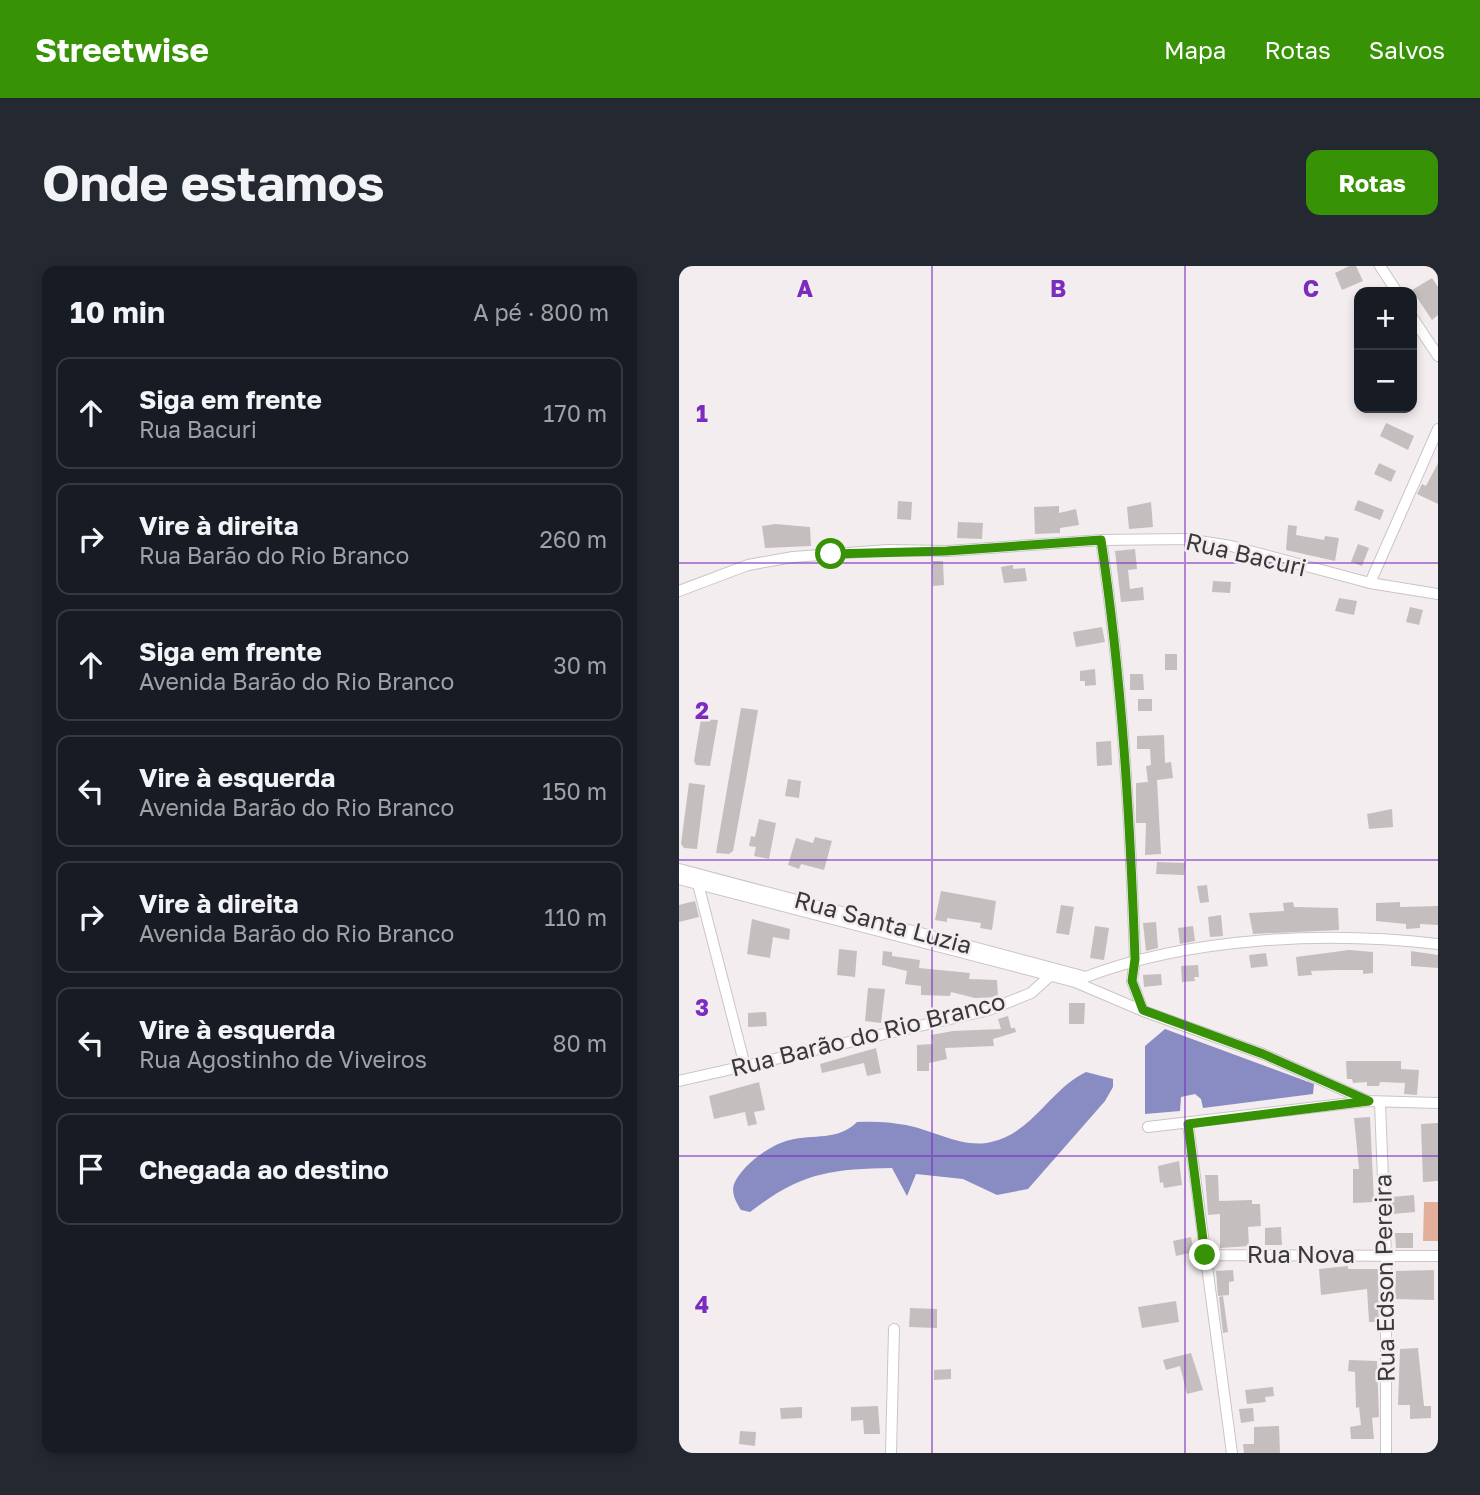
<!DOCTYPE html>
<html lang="pt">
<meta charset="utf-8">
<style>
:root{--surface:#171b24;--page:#242831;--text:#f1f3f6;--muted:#9ea1a6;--line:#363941;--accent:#389206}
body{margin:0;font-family:"Golos Text",sans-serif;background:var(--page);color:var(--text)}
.controls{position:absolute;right:21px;top:21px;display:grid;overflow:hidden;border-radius:14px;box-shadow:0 4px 10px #0003}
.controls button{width:63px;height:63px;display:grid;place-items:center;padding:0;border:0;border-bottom:2px solid var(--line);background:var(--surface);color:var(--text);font:35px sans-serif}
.stop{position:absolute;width:21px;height:21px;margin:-16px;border:5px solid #389206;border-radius:50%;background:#fff}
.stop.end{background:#389206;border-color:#fff;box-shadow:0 2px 7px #0008}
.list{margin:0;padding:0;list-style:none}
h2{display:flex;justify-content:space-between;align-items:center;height:91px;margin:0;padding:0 28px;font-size:30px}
h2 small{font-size:23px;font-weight:400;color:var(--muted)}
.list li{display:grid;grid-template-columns:46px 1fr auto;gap:21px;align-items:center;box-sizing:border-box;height:112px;margin:0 14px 14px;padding:0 14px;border:2px solid var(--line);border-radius:14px}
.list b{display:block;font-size:26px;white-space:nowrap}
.list p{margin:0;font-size:23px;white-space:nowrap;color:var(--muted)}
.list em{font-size:23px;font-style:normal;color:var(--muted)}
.icon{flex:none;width:38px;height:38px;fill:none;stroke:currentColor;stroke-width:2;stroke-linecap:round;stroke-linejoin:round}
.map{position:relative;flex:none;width:759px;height:1187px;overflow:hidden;border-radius:14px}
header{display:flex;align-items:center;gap:42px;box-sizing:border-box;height:98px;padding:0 35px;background:var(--accent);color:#fff}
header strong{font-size:33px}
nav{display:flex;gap:38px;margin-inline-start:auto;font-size:24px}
.intro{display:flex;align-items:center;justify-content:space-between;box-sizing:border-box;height:168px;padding:0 42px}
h1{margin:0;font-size:49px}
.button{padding:18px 32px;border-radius:14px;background:var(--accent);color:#fff;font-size:24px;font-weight:700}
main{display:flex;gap:42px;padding:0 42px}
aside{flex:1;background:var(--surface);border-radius:14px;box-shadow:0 4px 10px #0003}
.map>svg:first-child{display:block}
.green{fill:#e2b09a}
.water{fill:#898bc3}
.building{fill:#c5bebe}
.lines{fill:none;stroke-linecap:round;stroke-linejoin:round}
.minor-casing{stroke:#cac4c7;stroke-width:12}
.minor{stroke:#fff;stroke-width:10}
.route{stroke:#389206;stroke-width:9}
.grid{fill:none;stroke:#7b2cbf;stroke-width:2;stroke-opacity:0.55}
.labels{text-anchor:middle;stroke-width:5;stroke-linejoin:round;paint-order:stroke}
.street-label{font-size:24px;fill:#3a3839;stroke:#f3edf0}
.grid-label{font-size:23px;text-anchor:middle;font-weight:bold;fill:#7b2cbf;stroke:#f3edf0;stroke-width:5;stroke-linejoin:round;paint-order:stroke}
</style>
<header>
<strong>Streetwise</strong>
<nav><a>Mapa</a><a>Rotas</a><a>Salvos</a></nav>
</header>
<div class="intro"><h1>Onde estamos</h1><a class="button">Rotas</a></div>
<main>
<aside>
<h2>10 min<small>A pé · 800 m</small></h2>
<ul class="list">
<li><svg class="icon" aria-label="ahead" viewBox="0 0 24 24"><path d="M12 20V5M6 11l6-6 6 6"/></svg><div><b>Siga em frente</b><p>Rua Bacuri</p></div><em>170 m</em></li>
<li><svg class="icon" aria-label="right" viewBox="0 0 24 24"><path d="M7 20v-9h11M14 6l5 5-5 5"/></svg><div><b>Vire à direita</b><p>Rua Barão do Rio Branco</p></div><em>260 m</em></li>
<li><svg class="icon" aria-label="ahead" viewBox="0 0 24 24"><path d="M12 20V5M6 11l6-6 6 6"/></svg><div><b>Siga em frente</b><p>Avenida Barão do Rio Branco</p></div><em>30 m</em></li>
<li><svg class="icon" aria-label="left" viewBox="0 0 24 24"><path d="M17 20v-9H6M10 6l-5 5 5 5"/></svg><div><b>Vire à esquerda</b><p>Avenida Barão do Rio Branco</p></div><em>150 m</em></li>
<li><svg class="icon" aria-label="right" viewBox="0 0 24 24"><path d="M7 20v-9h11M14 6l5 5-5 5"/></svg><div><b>Vire à direita</b><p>Avenida Barão do Rio Branco</p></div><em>110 m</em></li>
<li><svg class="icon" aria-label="left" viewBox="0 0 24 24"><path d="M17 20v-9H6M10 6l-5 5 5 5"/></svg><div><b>Vire à esquerda</b><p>Rua Agostinho de Viveiros</p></div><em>80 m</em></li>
<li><svg class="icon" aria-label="arrive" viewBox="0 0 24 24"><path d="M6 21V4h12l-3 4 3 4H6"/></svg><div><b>Chegada ao destino</b></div></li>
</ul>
</aside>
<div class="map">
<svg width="759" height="1187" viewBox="0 0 759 1187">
<rect width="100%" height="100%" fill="#f3edf0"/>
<path class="green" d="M745,936H759V975H744Z"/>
<path class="water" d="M486,763L635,818L634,828L524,842L522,833L516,828L502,831L501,845L466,848V780Z
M407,806L434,813V821L426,835L349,923L318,929L284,913L237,908L228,930L213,902C150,903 122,907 71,946L62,944C57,936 52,927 55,918C63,899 92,878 111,874C134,868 159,875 178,856C195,855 211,856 227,859C254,864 284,883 312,876C354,867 371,823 407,806Z"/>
<path class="building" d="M670,0H677L684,15L663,24L656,7Z
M753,12L759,21V49L753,54L733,24Z
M707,157L735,170L729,184L701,170Z
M700,197L717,205L712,216L695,208Z
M759,197V238L738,228L743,218L747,220Z
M679,234L705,244L701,254L675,244Z
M219,235L233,236L232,254L218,253Z
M472,236L474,261L450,263L448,241Z
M380,240V247L397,243L400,259L381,262V267L356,268L355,241Z
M279,256L304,257L303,273L278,272Z
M96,258L131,261L132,280L86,282L83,260Z
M609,259L618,260L617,269L645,274L646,270L660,272L656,295L607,284Z
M679,278L690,282L683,300L672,296Z
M456,283L458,303L449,304L451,323L464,321L465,334L442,336L436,285Z
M253,295H264L265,319L254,320Z
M334,299V303L346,302L348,315L325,317L322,301Z
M534,315L552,316L551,327L533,326Z
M660,332L678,335L675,349L656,345Z
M731,341L744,344L740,359L727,356Z
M423,361L426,376L397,381L394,366Z
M486,388H498V404H486Z
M416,403L417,419L406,420V415H401V405Z
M451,408H464L465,424H451Z
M459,433H473V445H459Z
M62,442L79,444L69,503L54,585L50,588L37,587Z
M22,453L39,454L31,500L17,499L15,495Z
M485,469L486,497L492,496L494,512L478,514L482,588L466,589L467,557H457V517L469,516L467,500L472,499L471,483H458V470Z
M432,475L433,499L418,500L417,476Z
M109,513L122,515L120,532L106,530Z
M10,517L26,519L18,583L5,582L2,578Z
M713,543L714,561L690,563L688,548Z
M80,553L97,557L90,593L75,590L77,581L70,580L72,570L76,571Z
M136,571L153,575L145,604L122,598L120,603L109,599L117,572L134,577Z
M478,596L506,597L505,609L477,608Z
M528,619L530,636L521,637L518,620Z
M262,625L317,635L313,664L301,662L302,657L268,652V656L256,654Z
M16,635L20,651L0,656V639Z
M614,636L615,641L659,642L660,664L574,668L570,647L605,645L604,637Z
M721,636V641L759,640V659L741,658V662L727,663V658L697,655V637Z
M382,639L395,641L390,669L377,667Z
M542,649L544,670L531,671L529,651Z
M73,653L111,663L110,674L94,671L91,692L68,688Z
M477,656L479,682L467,685L464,657Z
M416,660L430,662L425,694L411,692Z
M514,660L516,675L501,678L499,662Z
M160,683L178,685L176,711L158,709Z
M670,684L694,686V707L684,708V704H657L632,705L633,709L619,710L617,691Z
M204,685L213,686V690L241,694L240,702L291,707L290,713L318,714L319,731L296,732L272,726L271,730L242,729V720L226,718L228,705L203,699Z
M732,685L759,689V702L732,700Z
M587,687L589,700L572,702L570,689Z
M519,699L520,711H515L516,715L503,716L502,700Z
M482,708L483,719L465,721L464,709Z
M189,722L206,723L202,757L186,755Z
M390,737H406L405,758H390Z
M87,746L88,760L69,761V747Z
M329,750L332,762H336L337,766L314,773L315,780L266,782L268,793L250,797V805H238V779L254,778L252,769L274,765L322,763L319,753Z
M197,782L202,807L188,810L185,797L143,807L141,798Z
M667,795H722V803L740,804L738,829L725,828L726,817L701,816L700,820H688V816L674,817L673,813H668Z
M80,816L86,844L75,846L78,858L69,860L66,846L35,853L30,830Z
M691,851L695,936L674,937V903H680L675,852Z
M759,857V915L744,916L742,858Z
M500,895L503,919L485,922L484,916L481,917L479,900Z
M526,909H539L540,935L573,934V938H581L582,960L569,961L570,980L541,982V948L529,949Z
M735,929L736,946L713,948L712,931Z
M602,961L603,979H586V962Z
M716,967H734V982H717Z
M512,971L515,986L497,990L494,975Z
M669,1000V1003H699L700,1056H690L688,1023L642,1029L640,1003Z
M554,1004L555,1015L550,1016V1029L539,1030L537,1005Z
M755,1004V1034L716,1033L717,1005Z
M544,1030L549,1066L544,1067L540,1031Z
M497,1035L500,1056L463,1062L459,1041Z
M231,1042L258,1043V1062L230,1061Z
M739,1082L745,1140H752V1152L731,1153V1139H719L721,1083Z
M512,1087L524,1124L508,1128L501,1100L487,1104L484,1094Z
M670,1094L698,1095L700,1151L693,1152L695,1173H672L671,1161L682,1159L680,1141L677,1142L676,1106L669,1105Z
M272,1103V1113L255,1114V1104Z
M594,1121L595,1130L586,1131L587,1136L568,1138L566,1124Z
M199,1140L201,1168H185L184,1154L172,1155V1141Z
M123,1141V1152L102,1153L101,1142Z
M574,1142L575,1155L562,1157L560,1143Z
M600,1160L601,1187H565L564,1178H575V1161Z
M61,1165L77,1166L76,1180L60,1178Z"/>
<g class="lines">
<defs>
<path id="minor" d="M701,0L718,26
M733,51L759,90
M422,274C443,413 451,552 456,693L453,715L464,745
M691,317L759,163
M0,325L69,299L114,291L209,284L268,285L422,274L507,273L552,280L691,317L759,328
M0,603L407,711
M0,613L396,716L464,745L584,788L689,835L759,837
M23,615L19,618L66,800
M404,712C510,671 647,665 759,678
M0,815L310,744L352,727L372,709
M701,837L707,990V1187
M509,858L553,1187
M469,861L689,835
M526,989L759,990
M212,1187L215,1063"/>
</defs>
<use href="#minor" class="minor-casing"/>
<use href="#minor" class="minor"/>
</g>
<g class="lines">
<path class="route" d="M152,288L268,285L422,274C443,413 451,552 456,693L453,715L464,744L584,788L690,835L509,858L526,989"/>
</g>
<path class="grid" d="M253,0V1187M506,0V1187M0,297H759M0,594H759M0,890H759"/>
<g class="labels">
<g class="street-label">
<text transform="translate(567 289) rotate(13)" y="8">Rua Bacuri</text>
<text transform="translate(204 657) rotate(15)" y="8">Rua Santa Luzia</text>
<text transform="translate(189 769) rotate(-14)" y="8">Rua Barão do Rio Branco</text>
<text x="622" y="997">Rua Nova</text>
<text transform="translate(706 1012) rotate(-91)" y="8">Rua Edson Pereira</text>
</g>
</g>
<g class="grid-label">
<text x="126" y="31">A</text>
<text x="379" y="31">B</text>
<text x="632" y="31">C</text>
<text x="23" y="156">1</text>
<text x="23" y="453">2</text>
<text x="23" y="750">3</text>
<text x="23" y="1047">4</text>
</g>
</svg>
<div class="controls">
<button>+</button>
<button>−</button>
</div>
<div class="stop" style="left:152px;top:288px"></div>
<div class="stop end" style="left:526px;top:989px"></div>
</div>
</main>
